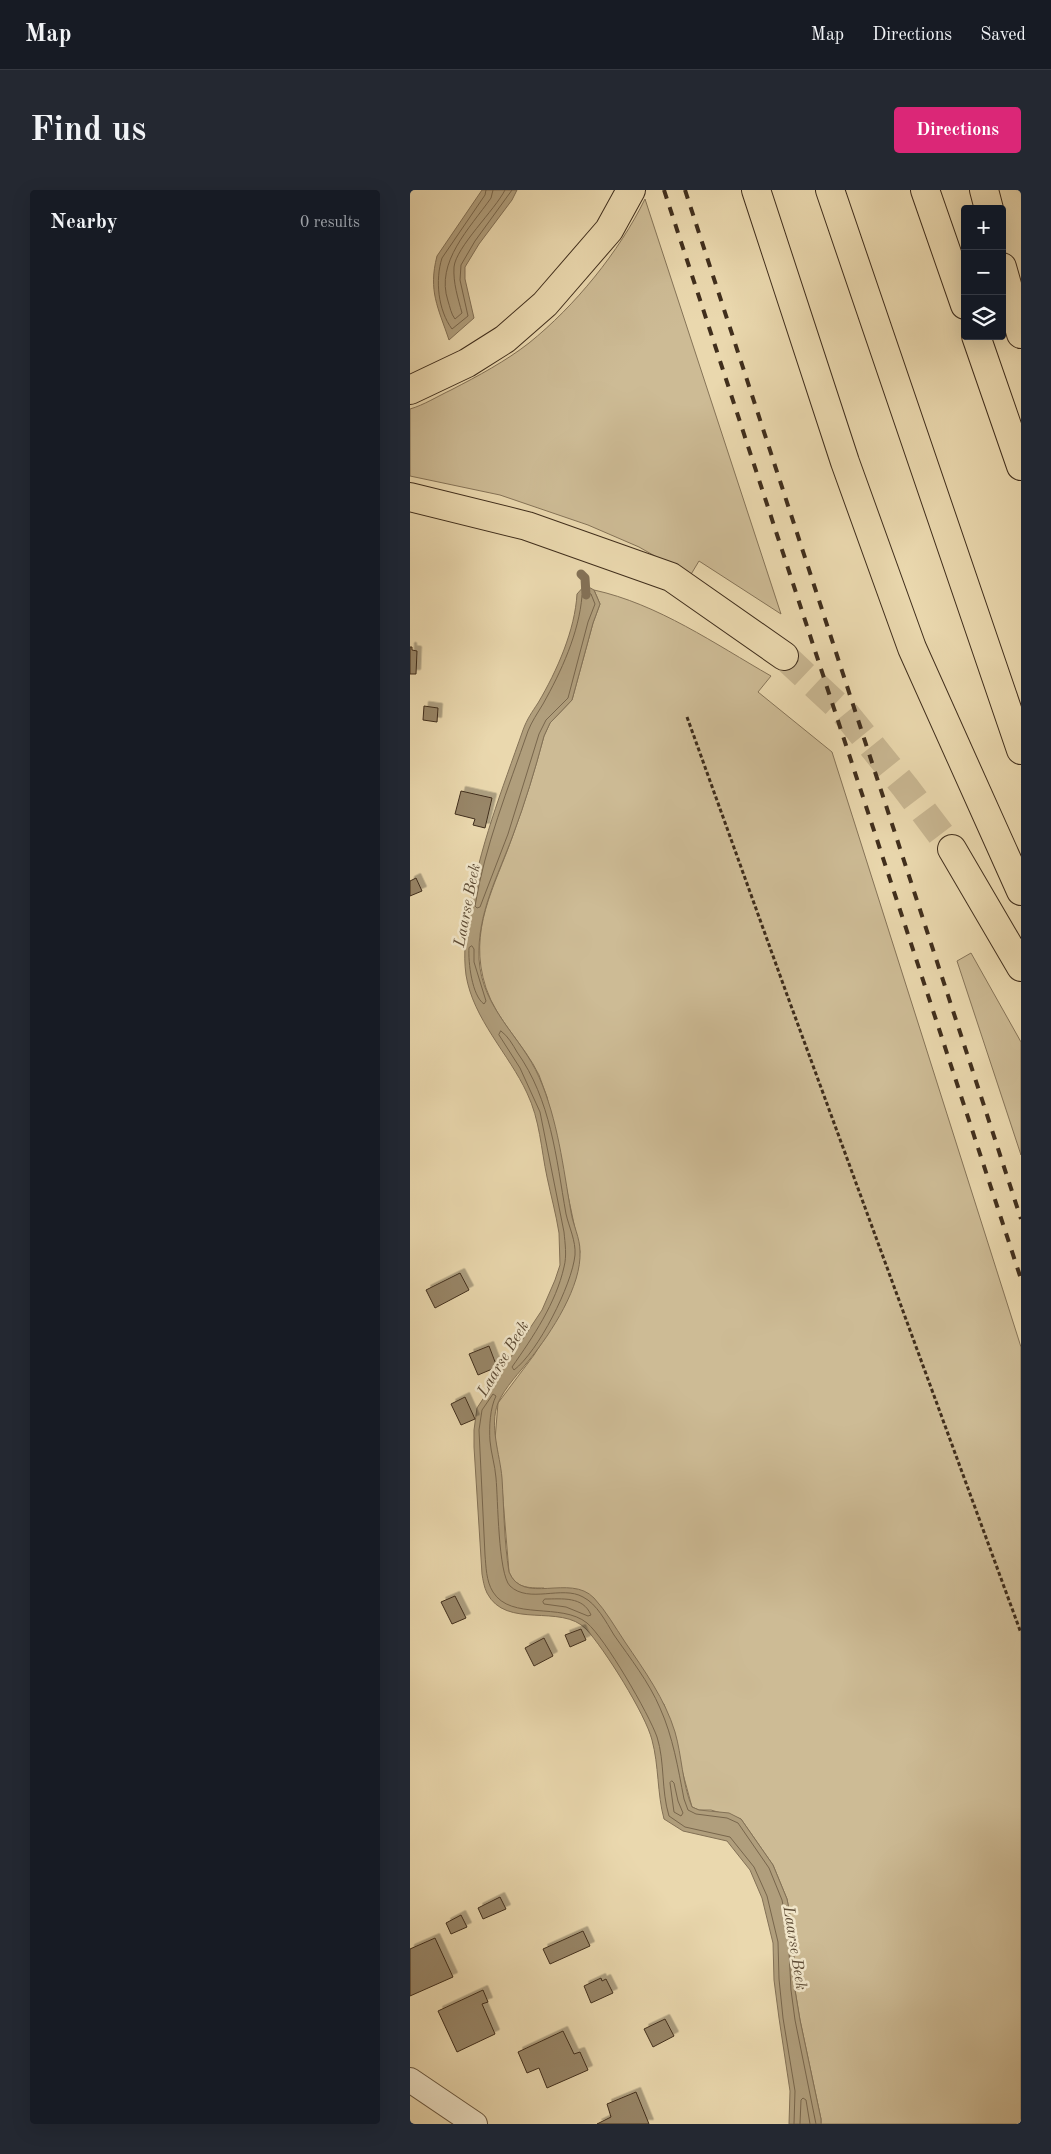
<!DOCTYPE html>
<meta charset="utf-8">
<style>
:root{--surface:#171b24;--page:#242831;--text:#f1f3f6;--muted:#9ea1a6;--line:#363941;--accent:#db2777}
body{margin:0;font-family:"Old Standard TT",serif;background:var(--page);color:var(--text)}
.controls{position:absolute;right:15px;top:15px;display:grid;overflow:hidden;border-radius:5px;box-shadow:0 5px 20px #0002}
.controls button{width:45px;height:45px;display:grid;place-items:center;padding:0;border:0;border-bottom:1px solid var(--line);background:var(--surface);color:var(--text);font:25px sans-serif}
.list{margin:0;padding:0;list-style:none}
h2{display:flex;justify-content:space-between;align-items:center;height:65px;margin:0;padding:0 20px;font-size:21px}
h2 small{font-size:16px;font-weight:400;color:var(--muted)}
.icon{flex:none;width:28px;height:28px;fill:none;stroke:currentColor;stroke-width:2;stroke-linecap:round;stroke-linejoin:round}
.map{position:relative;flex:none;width:611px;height:1934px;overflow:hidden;border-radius:5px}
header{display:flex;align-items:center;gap:30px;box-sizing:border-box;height:70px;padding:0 25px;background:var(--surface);border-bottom:1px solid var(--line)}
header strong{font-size:24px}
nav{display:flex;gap:28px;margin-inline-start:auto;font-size:18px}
.intro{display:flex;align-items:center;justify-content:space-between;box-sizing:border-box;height:120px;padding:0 30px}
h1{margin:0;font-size:35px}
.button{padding:12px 22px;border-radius:5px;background:var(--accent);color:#fff;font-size:18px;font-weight:700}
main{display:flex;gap:30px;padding:0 30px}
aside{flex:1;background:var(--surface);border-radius:5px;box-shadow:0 5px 20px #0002}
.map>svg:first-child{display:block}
.green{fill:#cdbb95;stroke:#867458}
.water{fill:#b09e7c;stroke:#837156}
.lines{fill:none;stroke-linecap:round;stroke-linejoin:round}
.shore{stroke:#78664c;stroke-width:1}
.stream{stroke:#837156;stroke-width:9}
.building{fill:#988668;stroke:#402e1c;filter:url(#shadow)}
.highway-tunnel{stroke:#c8b691;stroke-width:28;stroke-dasharray:28 14;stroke-linecap:butt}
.street-casing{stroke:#6a5840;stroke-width:26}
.highway-casing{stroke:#402e1c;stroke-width:30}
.path{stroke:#402e1c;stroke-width:3;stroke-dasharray:4 2.5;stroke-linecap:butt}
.street{stroke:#f1e6ca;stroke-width:24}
.highway{stroke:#ead8ae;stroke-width:28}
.rail{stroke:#402e1c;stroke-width:4;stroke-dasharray:9 9;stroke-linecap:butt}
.labels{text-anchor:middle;stroke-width:5;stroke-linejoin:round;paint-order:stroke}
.water-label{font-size:16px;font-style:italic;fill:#5c4a34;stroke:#f1e6ca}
</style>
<header>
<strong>Map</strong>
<nav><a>Map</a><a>Directions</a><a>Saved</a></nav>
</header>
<div class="intro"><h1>Find us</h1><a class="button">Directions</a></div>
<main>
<aside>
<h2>Nearby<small>0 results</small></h2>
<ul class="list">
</ul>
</aside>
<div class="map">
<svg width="611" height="1934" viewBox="0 0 611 1934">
<defs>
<filter id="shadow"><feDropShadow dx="4.5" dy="-4.5" stdDeviation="0" flood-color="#0004"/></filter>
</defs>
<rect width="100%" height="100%" fill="#ead8ae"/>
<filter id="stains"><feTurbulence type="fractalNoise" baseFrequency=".004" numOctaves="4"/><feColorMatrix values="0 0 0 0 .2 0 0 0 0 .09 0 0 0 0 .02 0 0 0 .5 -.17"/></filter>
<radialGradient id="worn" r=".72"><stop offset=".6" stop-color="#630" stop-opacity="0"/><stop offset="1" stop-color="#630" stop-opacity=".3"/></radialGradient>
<path class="green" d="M235,9L371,424L289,371L280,386L229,357L178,335L90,305L0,286V219C14,215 28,206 41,200C68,186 96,171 119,153C165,116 209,62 235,9Z
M184,400C248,414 305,454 361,486L348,502L422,562L611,1157V1934H411V1929L390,1830L385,1800L383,1740L377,1709L363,1675L331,1629L301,1620H289L282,1617L254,1514L134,1398C117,1398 106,1398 99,1382L91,1285L85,1250L88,1213L124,1165L155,1115L170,1062L137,907C134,900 132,892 129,885C114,854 87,831 76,798C57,740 85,697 103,645C115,612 125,580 134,546L140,533L162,510L183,433L190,414Z
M561,763L611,852V965L547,771Z"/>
<path class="water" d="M72,0H107L102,10L69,54L55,77V89L64,128L39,150C28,117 18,101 27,66Z
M175,395L184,400L190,414L183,433L162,510L140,533L134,546C125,580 115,613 103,645C88,686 67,723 69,769C72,819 111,846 129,887C148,930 153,977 161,1022C163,1035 170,1048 170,1061C172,1096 141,1143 120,1169C110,1182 95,1197 88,1213C79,1236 90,1264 92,1288C94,1319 94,1351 99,1382C113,1416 160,1383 184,1408C196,1421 205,1437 215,1452C234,1480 255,1509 265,1542C272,1566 272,1593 282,1617L289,1620L319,1623L331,1629L363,1675L377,1709L383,1740L385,1800L390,1830L411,1929V1934H379L380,1901L369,1828L364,1790L363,1753L352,1708L340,1680L317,1651L273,1641L254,1629C247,1603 249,1576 242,1550C236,1525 194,1458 176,1439C151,1413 96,1440 77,1403C74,1397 73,1390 72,1384L64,1257V1240L67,1218L132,1120L145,1090L150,1075L149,1043C146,1024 141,1006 137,987C131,959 130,930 117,903C99,864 63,829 56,785C53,763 56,743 59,721C69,658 92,600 113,540C117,529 122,522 128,513C147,481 165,440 167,404Z"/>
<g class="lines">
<path class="shore" d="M76,0L75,5L32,68C25,90 28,120 42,139L58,126L50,90L51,75L65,51L102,0
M83,0L81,8C60,38 25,72 38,111C40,117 41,124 45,129L52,123C48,108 43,93 44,77C46,57 85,20 95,0
M175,402L181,404L185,414L178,432L158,508L136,530L129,544L98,644L70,717L67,718L65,716C75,655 98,599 118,541C122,531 127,524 133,514C151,482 169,443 172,406Z
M62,756L64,759V772L76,811L74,814C62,806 58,772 59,758Z
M91,841C98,846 103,855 107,862C141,910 146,967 156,1024C159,1037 166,1051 165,1065C162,1095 128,1162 104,1180L102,1177C123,1147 146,1113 154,1077C157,1066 155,1053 154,1042L130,922L110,878L89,845Z
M135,1409C152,1409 173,1406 181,1425L178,1426L156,1417L134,1414L133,1412Z
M262,1591L264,1593L268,1611L273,1623L271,1626L264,1622L260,1593Z
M384,1934L385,1901L373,1828L369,1789L368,1752L357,1706L344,1677L320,1647L275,1637L259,1626C251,1600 255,1572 247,1547C239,1524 195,1448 177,1433C151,1412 101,1431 83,1402C76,1391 76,1376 75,1365L69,1240L72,1220L83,1204L86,1206C80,1218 79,1237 80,1251C81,1263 85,1275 86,1288C88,1308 88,1384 100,1396C119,1414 152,1395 173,1407C187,1414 196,1432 204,1445C220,1468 239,1492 250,1518C263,1547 268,1578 274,1609L278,1620L286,1624L317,1628L328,1633L359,1678L372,1710L378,1741L381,1800L385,1830L406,1934
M390,1934L391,1910L393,1908L396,1910L400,1934"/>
<path class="stream" d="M171,384L175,388L176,405"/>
</g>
<path class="building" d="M0,457H2V460L7,461L6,484H0Z
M14,516L28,518L27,532L13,530Z
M51,601L82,608L75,638L63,635L65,629L45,624Z
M6,688L12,701L0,706V691Z
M50,1083L59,1100L25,1118L16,1100Z
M79,1156L87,1177L68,1185L59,1164Z
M55,1207L65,1229L51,1235L41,1214Z
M45,1406L56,1428L42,1434L31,1412Z
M171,1439L176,1450L160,1457L155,1445Z
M134,1448L143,1466L124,1476L115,1458Z
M90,1707L96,1719L73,1729L68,1718Z
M51,1725L57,1737L41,1744L36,1733Z
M173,1741L180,1756L140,1774L133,1759Z
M25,1748L43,1787L0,1806V1759Z
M191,1788L192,1791L196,1789L203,1803L181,1813L174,1796Z
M73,1800L78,1812L72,1814L85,1844L47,1862L28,1821Z
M255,1829L264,1846L243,1857L234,1839Z
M153,1841L164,1864L170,1862L178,1880L137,1898L129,1878L117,1883L108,1862Z
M226,1902L239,1934H187L201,1927L197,1914Z"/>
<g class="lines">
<path class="highway-tunnel" d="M374,466L435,523L495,597L542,659"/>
<defs>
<path id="street" d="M0,1890L65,1934"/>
<path id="highway" d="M346,0L435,272L502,458L611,701
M420,0L611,560
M515,0L555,115
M574,0L579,19
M592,77L611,144
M566,146L611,276
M0,200L57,173L95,149L135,114L199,40L221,0
M0,307L117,336L261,387L374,466
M542,659L611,777"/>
</defs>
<use href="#street" class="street-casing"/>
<use href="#highway" class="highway-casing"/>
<path class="path" d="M277,527L376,802L611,1443"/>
<use href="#street" class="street"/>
<use href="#highway" class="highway"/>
<path class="rail" d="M254,0L611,1089
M275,0L611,1029"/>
</g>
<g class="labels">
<g class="water-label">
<text transform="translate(56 715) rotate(-79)" y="6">Laarse Beek</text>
<text transform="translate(92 1168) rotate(-59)" y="6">Laarse Beek</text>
<text transform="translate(386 1758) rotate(81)" y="6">Laarse Beek</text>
</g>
</g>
<rect width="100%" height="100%" filter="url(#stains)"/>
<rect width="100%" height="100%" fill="url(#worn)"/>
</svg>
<div class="controls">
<button>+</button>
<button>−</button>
<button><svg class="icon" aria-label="layers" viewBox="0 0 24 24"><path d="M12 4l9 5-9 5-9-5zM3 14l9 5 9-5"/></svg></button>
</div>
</div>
</main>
